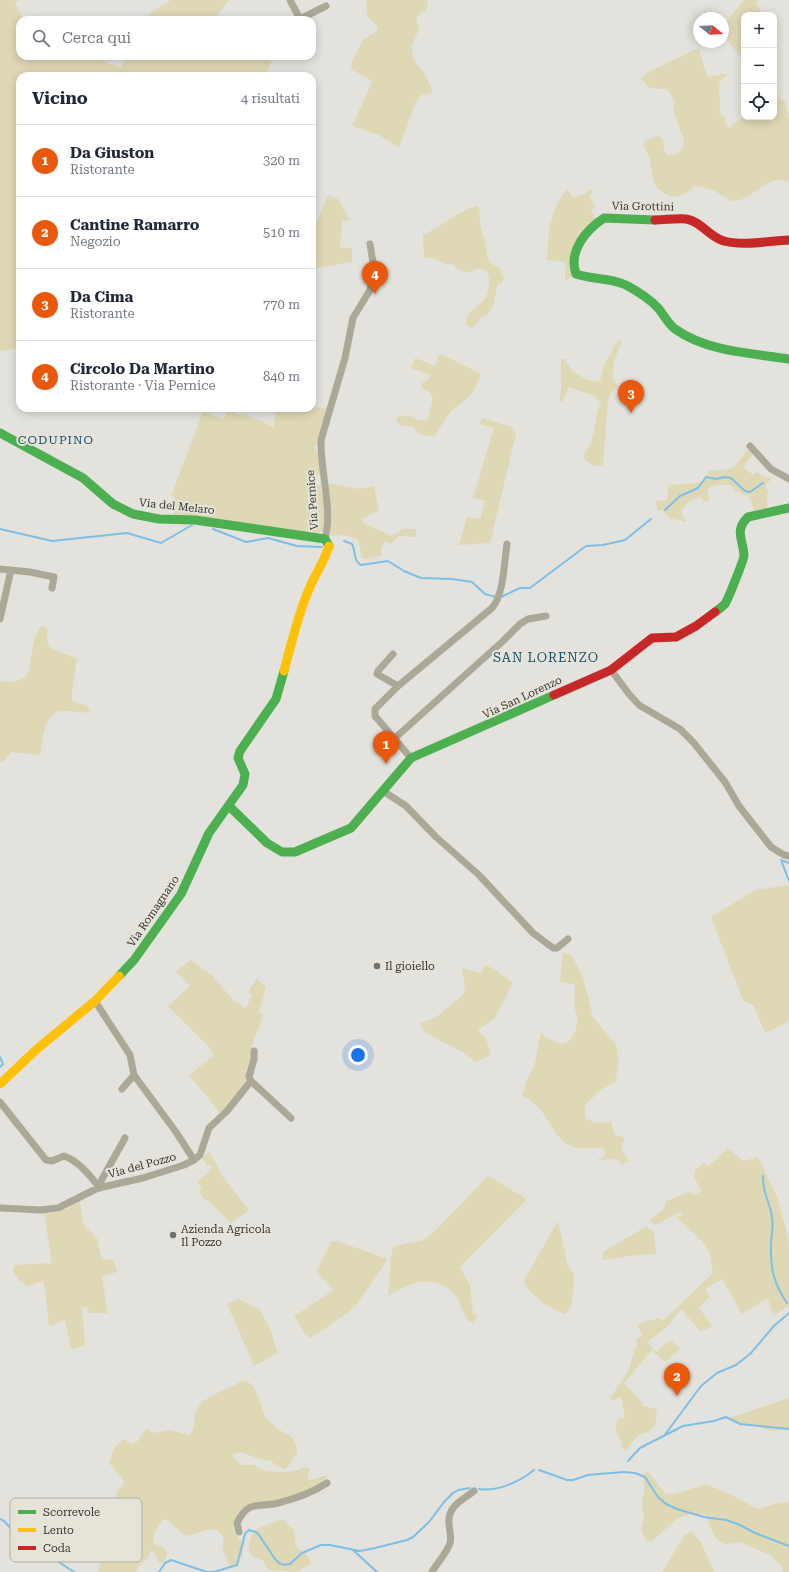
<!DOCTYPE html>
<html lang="it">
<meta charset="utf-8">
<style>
:root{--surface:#fff;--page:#f2f2f3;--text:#1f2937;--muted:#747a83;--line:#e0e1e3;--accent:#ea580c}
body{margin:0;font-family:"Roboto Serif",serif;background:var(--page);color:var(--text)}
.controls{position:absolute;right:12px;top:12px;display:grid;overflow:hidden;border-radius:8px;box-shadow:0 2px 10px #0003}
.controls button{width:36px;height:36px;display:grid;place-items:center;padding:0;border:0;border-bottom:1px solid var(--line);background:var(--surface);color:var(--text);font:20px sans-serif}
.compass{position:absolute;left:693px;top:12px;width:36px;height:36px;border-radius:50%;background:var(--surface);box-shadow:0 2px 10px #0003;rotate:108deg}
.you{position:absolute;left:358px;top:1055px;width:14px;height:14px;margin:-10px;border:3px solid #fff;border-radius:50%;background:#1a73e8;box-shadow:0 0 0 6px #1a73e833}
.badge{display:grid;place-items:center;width:26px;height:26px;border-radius:50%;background:var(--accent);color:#fff;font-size:13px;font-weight:700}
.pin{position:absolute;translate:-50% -33px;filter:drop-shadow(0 1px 2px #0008)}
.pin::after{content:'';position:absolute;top:21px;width:14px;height:12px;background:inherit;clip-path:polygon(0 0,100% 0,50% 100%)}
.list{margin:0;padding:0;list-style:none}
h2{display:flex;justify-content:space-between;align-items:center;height:52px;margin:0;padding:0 16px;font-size:17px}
h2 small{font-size:13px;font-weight:400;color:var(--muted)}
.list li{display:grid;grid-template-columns:26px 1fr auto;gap:12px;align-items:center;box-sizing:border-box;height:72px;padding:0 16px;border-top:1px solid var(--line)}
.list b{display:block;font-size:15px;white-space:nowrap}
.list p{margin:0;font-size:13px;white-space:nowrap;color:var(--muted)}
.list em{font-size:13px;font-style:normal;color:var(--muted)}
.icon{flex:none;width:22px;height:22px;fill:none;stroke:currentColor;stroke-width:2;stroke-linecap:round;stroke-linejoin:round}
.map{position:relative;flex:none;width:789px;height:1572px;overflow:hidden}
.search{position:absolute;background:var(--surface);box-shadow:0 2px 10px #0003;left:16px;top:16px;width:300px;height:44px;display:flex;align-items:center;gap:10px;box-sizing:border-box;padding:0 14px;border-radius:12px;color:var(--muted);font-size:15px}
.panel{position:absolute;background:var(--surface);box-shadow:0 2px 10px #0003;left:16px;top:72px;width:300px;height:340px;border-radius:12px}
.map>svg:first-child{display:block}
.green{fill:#ded8b5}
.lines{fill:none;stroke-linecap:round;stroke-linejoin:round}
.stream{stroke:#7ebfe7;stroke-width:2}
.street{stroke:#aca898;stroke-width:7}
.fast{stroke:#4caf50;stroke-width:9}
.slow{stroke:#ffc107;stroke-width:9}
.jam{stroke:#c62828;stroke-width:9}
.poi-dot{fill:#72716c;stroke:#e6e4d9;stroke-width:1.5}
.labels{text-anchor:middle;stroke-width:4;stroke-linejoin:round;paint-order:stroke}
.street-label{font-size:11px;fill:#35342f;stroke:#e6e4d9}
.poi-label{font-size:11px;fill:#35342f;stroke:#e6e4d9;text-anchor:start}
.neighbourhood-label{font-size:12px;letter-spacing:1px;fill:#174f71;stroke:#e6e4d9}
.quarter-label{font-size:13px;letter-spacing:1px;fill:#174f71;stroke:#e6e4d9}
.key{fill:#e6e4d9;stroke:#b1afa6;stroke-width:1}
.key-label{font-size:11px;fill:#35342f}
</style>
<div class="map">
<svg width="789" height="1572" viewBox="0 0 789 1572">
<rect width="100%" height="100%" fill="#e3e2dc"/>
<path class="green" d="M0,0H19L15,4L23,18V20H20V37L18,42L20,56H98L106,63L121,68L128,56H273L266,76H20V347L10,350L0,351Z
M171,0H229L217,15L215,20H144L152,12Z
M366,0H427L428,2L426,11L420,13L416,18L419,29L412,45V51L415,62L423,71L431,87L432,93L421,95L415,104L399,148L379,135L352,126L372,82L368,78L352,70L351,65L353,59L363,40L378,30L377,25C365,17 367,13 366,0Z
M744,0H758L755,2L763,15H744V62L727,39L724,38L723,39V27L733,13Z
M696,49H699L706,73L708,77L723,74H730L724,77L719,84L720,104L719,114L725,117V123L728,128L744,117H774V97L785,101L789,116V182C767,172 756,199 735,201C727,201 720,193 713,190C707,188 700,187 694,186C686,195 675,201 664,193C661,191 657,189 655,185C652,178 652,168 650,161C649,155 645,150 643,144L647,140L658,136L663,139L664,151L667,155C675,156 678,154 683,148L684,137L682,136L673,109L675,104C666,80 665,93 648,87L641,78L647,73Z
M567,189L573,197L582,195L591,189L594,192L589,195L595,207L591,210L596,219L583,233L573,276L565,280V262L547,260C549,230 548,215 567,189Z
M328,195L338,199L350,220L342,221L340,247L352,248V262L312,269V233Z
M478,206C481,213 479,221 481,228C482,233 484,238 485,243C488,255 485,263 499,267L504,279L502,282L498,284C494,293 496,303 490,311C488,316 483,315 480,319C476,325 473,331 466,324C468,305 481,309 486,297C488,293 489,283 489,278C489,269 477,266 471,272C462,272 459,271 453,264C437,266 439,255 424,258L423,235C442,227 458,210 478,206Z
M618,340L622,341C617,354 606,374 618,386L612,391L608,400L603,465L594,466L584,459C583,452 589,448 591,442C596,429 595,414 601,402L595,396L569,387L562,402L559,401L561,389V359H565C570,371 587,384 600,381L604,365Z
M441,354L481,374L477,385L470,396L452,410L434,436L420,435L412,426L400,425L395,418L407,415C414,417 419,424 428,419L433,397L428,391L421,387L422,383L429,379L430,375L411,368L415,358L435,366L438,359V355Z
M312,407L329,409L317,446L315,445L314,448L318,453L321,475L308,477L309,486L322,485L320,489L322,491V496L324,497V530L316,534L173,516L175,511L172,509L175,497L171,496L203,412L224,419L227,410L241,415L242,413L274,427L276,408Z
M482,418L512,427V429L516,434L490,543L459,545L467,517L480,519L485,501L473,498L494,428L480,424Z
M748,449L754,453L743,467L753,475L757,472L764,477L772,478L765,486L769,493L767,495V509L754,512L750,498L738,492L733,491V487C727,483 713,485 707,489L709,497L708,501L706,502L699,497L688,502L681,511L686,522L670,518L662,510H658L655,500L664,501L667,500L668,488L670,485L697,483L701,482L710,470C734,471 734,468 748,449Z
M326,483L359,489L374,486L379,511L361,519L363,523L390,535L396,534C401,527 408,529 416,529V537L399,536L391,544L386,541L381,548L382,556L365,559L362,557L358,539L343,535L331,536Z
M42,625L48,630L47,639L49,647C58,653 68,654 77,659L72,691V700L78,704L86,705L90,712C80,714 72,710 62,711C44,711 43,741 40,755L11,752L3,762L0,761V681L11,682L26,678C33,661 30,639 42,625Z
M782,886H789V1021L765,1033L754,1006L743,1000L711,917L755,890Z
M563,952L572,956L583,977L593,1017L616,1045L619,1063L615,1082L602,1089L585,1105V1118L595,1123L611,1122L615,1135L625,1138L621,1147L628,1161L622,1165L617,1159L597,1160L604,1156L606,1151L602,1148C594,1148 584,1149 577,1148C548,1141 551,1107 522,1096L527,1079L534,1067L541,1032L548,1039L562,1044L569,1041L575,1032L578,1018L574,1007L575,984L560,982Z
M191,960L213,976L232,999L246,1008L252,995L248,992L257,979L266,987L259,1012L263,1015L252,1046V1056L245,1079L247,1081L221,1114L189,1075L212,1057L213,1054L210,1048L168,1006L190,986L176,971Z
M485,965L494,969L513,983L495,1018L478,1030L486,1039L491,1055L476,1062C471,1059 466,1054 461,1051C446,1043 432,1039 420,1026V1023L435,1018L463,995L465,989L462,968L481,973Z
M728,1148L743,1161L758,1157L777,1197L789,1241V1305L773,1316L768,1298L742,1314L722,1279L705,1289L710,1296L699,1308L712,1326L701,1332L681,1309L667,1327L647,1342L656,1352L671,1340L680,1349L665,1362L652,1350L624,1383L642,1402L643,1406L656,1409C658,1419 656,1429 645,1433C643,1434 641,1433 639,1435C634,1438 630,1445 627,1451L621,1448C623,1434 610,1435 619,1418H625L621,1397L613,1400L610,1398L628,1372L634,1352L633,1350L637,1347L636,1340L642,1335L637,1324L659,1318L663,1321L713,1273L710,1254L702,1241L676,1217L683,1215L681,1211L656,1225L652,1223L650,1220L664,1209L666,1201L690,1192L695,1195L701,1191V1188L694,1178L695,1170L704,1163L709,1166Z
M209,1152L220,1170L219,1172L249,1210L231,1223L210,1202L205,1200L199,1191L202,1188L197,1182L212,1169L209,1164L207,1166L202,1158Z
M489,1175L501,1184L527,1199L460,1267L470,1285L473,1313L477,1316L474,1323H472C463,1318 462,1306 457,1297C452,1291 447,1287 440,1284C421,1276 405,1287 388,1296L391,1257L393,1248L400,1245L423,1240L433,1233Z
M80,1201L83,1224L97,1238L101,1257L104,1260L113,1259L117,1272L102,1276L108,1313H89L87,1307H82L85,1345L74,1349H71L65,1320L49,1326L45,1291L43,1281L28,1286L21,1282L13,1272L14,1265L52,1263L44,1214C60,1213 66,1210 80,1201Z
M558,1221L568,1267L574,1274L572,1304L565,1314C551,1310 528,1295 524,1280Z
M647,1226L650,1229L654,1232L656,1254L637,1255L603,1260V1252Z
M337,1241L387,1259L382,1268L356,1305L346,1314L311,1338L305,1334L294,1316L334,1290L317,1272L320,1264L331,1242Z
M239,1299L259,1309L271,1330L277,1353L254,1366L227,1304Z
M241,1381L248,1382L254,1387L266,1418L278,1429L293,1438L297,1449V1453C292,1458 290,1466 285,1469L277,1466L271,1461L259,1459L241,1452L233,1454V1458L242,1465H254L260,1469L268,1471L284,1472L295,1471L306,1467L310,1469L307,1477L309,1480C316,1480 321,1475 328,1476C322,1483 316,1490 308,1495C305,1496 300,1496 296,1497C277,1501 248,1501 236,1518C229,1528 237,1538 245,1544L243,1548V1556L234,1566H230C226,1561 226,1555 222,1548L224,1541C217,1517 198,1537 187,1535C177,1532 174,1522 164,1519C158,1524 152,1536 154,1544L165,1549L167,1553L165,1560L162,1563L158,1562L154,1551H151L148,1558L139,1566L136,1572H98C106,1559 94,1553 90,1541L121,1500L115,1494L125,1482L109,1463L114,1448L122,1440H126L132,1444L136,1443L146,1429L154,1433L170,1430L189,1435C198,1428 192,1417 197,1409C207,1393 228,1391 241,1381Z
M789,1398V1429L774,1431L726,1419Z
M646,1471C652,1474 660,1488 666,1494H675L706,1484L732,1495L757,1509L778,1503L789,1502V1572H783L781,1566L772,1556L740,1542L726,1544L715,1538L711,1529L706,1515L690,1514L678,1518L650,1543L644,1537L641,1529L644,1517L642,1503L645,1488L643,1477Z
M282,1519L294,1530L296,1546C301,1552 309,1554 311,1563L297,1572L270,1570L266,1568C263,1557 261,1560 253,1556C244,1551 251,1535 256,1529Z
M692,1531L702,1544L714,1572H662L684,1536Z"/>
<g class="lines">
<path class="stream" d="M665,510L680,496L698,488L706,477L717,479L724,477L731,478L745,491L750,492L763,483
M0,529L52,541L127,533L161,543L192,525
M213,529L246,542L268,538L297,546L322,547
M344,541L352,544C356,551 353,561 361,565L388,561L404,571L421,578L452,579L472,582L485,594L496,597
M501,597L520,588H530L586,546L603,545L625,540L651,519
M781,860L789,881
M781,860L789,863
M0,1057L3,1064L0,1067
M763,1176C762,1192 770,1202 772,1217C774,1227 771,1235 771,1245C770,1268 774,1284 787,1303
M664,1436L701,1386L717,1373L736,1365L750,1354L774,1326L789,1313
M628,1461L640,1448L683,1426L714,1421L726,1417L740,1424L789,1429
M539,1470L567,1480H573L588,1475L599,1474L624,1472L635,1473L645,1477L658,1497L666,1504L677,1509L704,1517L726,1520L738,1524L755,1533L789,1546
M479,1489C497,1492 519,1482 534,1470
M0,1519L4,1521L23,1542L36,1547L74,1572
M353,1550L377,1572
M159,1572L165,1563L171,1560L207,1572H213
M214,1572L237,1565L245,1534L249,1530L256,1532L259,1535L275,1559L279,1563L284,1565L290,1564L302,1553L321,1545H330L360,1551L375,1548L407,1540L413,1537L429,1522L444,1502L453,1493L458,1490L470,1488"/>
<path class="street" d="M290,0L300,19L326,6
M750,446L771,469L789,479
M325,539C333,509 320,471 321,440L345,358L353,318L370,290L374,269L370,244
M0,569L30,572L54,577L52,588
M0,619L11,570
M393,654L378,671L377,674L398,686L492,608C504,594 504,563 507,544
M611,670L629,694L639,705L680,729L693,742L725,782L739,806L771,847L784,855L789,856
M398,686L375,709V716L411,758
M395,738L503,641L520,624L528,619L546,616
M383,791L406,806L436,837L479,875L533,933L553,948H557L568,939
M95,1001L130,1055L134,1075L176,1132L194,1160
M251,1081L291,1118
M122,1089L134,1075
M0,1102L46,1160L52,1161L64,1156C80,1162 89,1175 100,1188
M100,1188L101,1181L125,1138
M0,1208L41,1210L58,1208L98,1188L143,1178L184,1165L194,1160L200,1155L209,1128L227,1111L251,1081L249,1077L254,1059V1051
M239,1532L237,1523C249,1499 258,1508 278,1503C294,1499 313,1492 327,1483
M432,1572C437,1563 447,1553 450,1543C452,1537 449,1530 449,1524C447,1506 463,1500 474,1491"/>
<path class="fast" d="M655,220L604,218C586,230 568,251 576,274C593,280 608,277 626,285C637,291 650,299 658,308C664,315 668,324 675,329C708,352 750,353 789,359
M0,433L83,478L113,504L133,514L159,519L195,520L325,539L329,546
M715,612C718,610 722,607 725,604C728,599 744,560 744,555C743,539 734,531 748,517L789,508
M229,806L267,843L282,852H295L351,828L411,758L554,695
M119,976L134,960L181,894L209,833L243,785L245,774L238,758L240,751L276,699L284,671"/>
<path class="slow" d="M284,671C291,645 297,619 307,594C313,577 324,563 329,546
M0,1084L37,1049L95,1001L119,976"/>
<path class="jam" d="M655,220C665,220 677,218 686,219C701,221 710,238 724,241C742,246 770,241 789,240
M554,695L611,670L652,638L676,637L696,626L715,612"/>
</g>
<g class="poi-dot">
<circle cx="377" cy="966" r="4"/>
<circle cx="173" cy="1235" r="4"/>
</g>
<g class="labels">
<g class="street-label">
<text transform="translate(643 206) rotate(1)" y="4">Via Grottini</text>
<text transform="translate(312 500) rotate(-94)" y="4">Via Pernice</text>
<text transform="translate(177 506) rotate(6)" y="4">Via del Melaro</text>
<text transform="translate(522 697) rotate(-25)" y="4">Via San Lorenzo</text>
<text transform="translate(153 911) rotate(-56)" y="4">Via Romagnano</text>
<text transform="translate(142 1165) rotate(-15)" y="4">Via del Pozzo</text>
</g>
<g class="poi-label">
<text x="385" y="970">Il gioiello</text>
<text x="181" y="1233">Azienda Agricola<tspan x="181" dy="13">Il Pozzo</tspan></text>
</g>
<g class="neighbourhood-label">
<text x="56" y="444">CODUPINO</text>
</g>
<g class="quarter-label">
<text x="546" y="662">SAN LORENZO</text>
</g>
</g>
<rect x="10" y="1498" width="132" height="64" rx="6" class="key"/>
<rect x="18" y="1510" width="18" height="4" fill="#4caf50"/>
<rect x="18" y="1528" width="18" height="4" fill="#ffc107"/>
<rect x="18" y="1546" width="18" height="4" fill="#c62828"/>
<g class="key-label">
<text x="43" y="1516">Scorrevole</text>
<text x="43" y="1534">Lento</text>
<text x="43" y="1552">Coda</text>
</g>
</svg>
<div class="controls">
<button>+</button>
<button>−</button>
<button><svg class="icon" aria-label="locate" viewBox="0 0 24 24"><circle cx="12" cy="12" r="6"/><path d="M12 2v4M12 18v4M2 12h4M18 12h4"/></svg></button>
</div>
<svg class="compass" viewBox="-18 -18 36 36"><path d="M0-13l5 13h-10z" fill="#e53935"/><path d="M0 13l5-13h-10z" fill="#747a83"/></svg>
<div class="you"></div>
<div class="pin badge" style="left:386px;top:764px">1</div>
<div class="pin badge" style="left:677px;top:1396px">2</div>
<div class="pin badge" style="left:631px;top:413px">3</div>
<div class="pin badge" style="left:375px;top:294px">4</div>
<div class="search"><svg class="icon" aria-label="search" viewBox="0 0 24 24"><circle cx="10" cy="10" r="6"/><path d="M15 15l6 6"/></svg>Cerca qui</div>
<section class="panel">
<h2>Vicino<small>4 risultati</small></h2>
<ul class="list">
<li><span class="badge">1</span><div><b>Da Giuston</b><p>Ristorante</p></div><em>320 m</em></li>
<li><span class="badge">2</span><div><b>Cantine Ramarro</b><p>Negozio</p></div><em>510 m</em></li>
<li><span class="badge">3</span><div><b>Da Cima</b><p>Ristorante</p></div><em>770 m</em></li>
<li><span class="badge">4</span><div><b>Circolo Da Martino</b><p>Ristorante · Via Pernice</p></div><em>840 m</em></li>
</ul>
</section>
</div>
